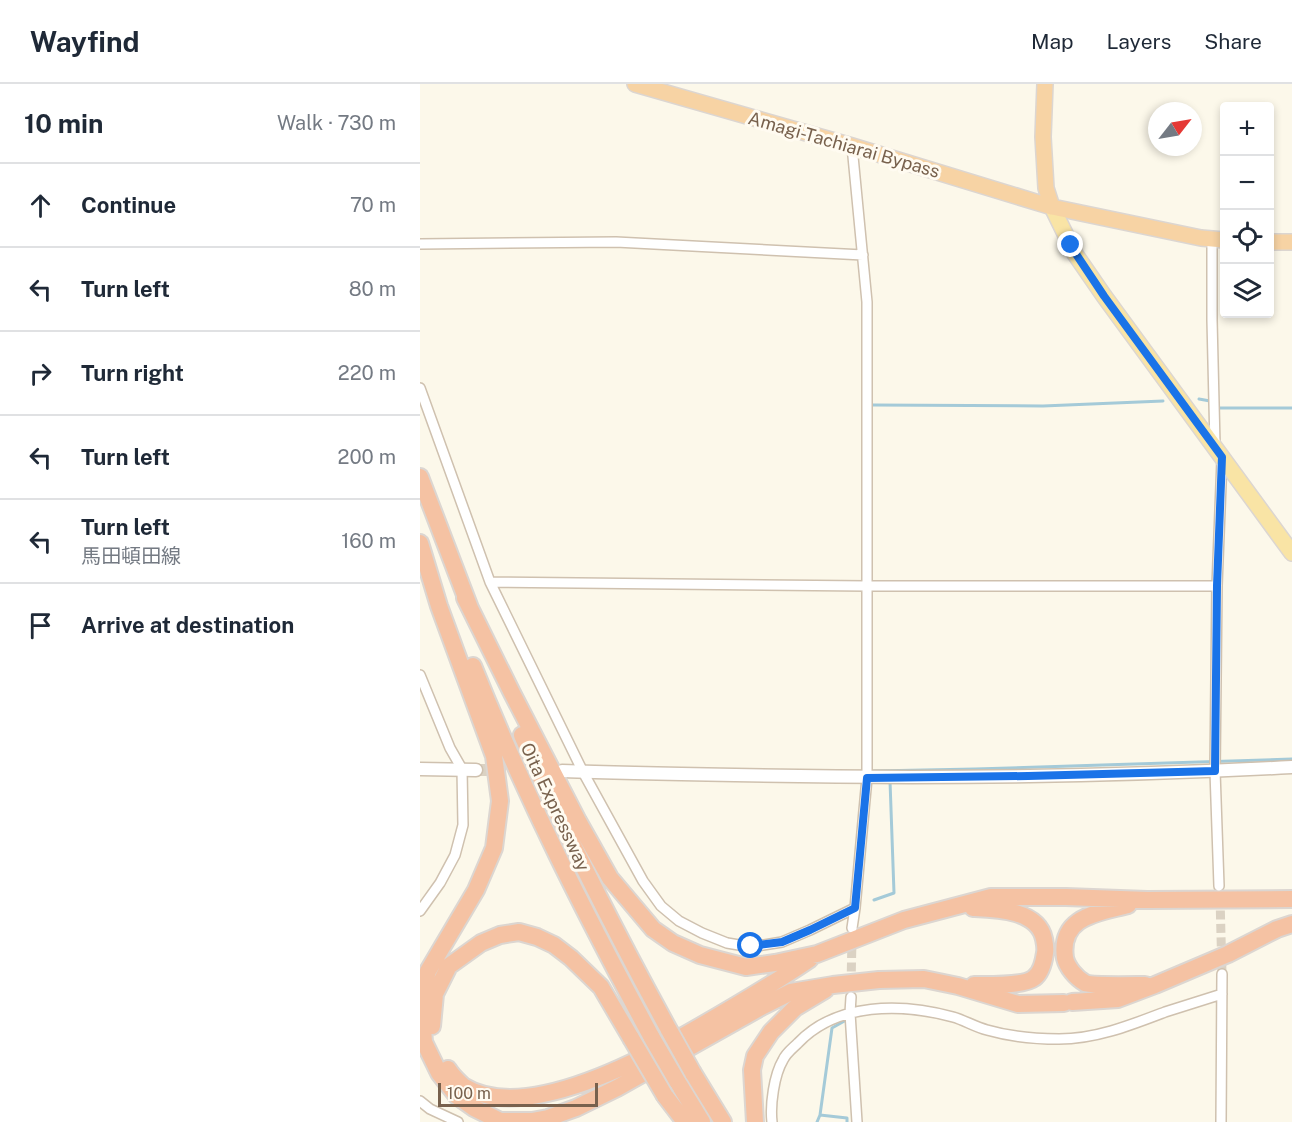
<!DOCTYPE html>
<meta charset="utf-8">
<style>
:root{--surface:#fff;--page:#f2f2f3;--text:#1f2937;--muted:#747a83;--line:#e0e1e3}
body{margin:0;font-family:"Public Sans","Noto Sans JP",sans-serif;background:var(--page);color:var(--text)}
.controls{position:absolute;right:18px;top:18px;display:grid;overflow:hidden;border-radius:6px;box-shadow:0 3px 9px #0003}
.controls button{width:54px;height:54px;display:grid;place-items:center;padding:0;border:0;border-bottom:2px solid var(--line);background:var(--surface);color:var(--text);font:30px sans-serif}
.compass{position:absolute;left:728px;top:18px;width:54px;height:54px;border-radius:50%;background:var(--surface);box-shadow:0 3px 9px #0003;rotate:59deg}
.scale{position:absolute;left:18px;bottom:15px;width:160px;box-sizing:border-box;padding-left:6px;border:3px solid #78614d;border-top:0;font-size:16px;line-height:21px;white-space:nowrap;color:#78614d;-webkit-text-stroke:4px #fffbf1;paint-order:stroke}
.stop{position:absolute;width:18px;height:18px;margin:-14px;border:4px solid #1a73e8;border-radius:50%;background:#fff}
.stop.end{background:#1a73e8;border-color:#fff;box-shadow:0 2px 6px #0008}
.list{margin:0;padding:0;list-style:none}
h2{display:flex;justify-content:space-between;align-items:center;height:78px;margin:0;padding:0 24px;font-size:26px}
h2 small{font-size:20px;font-weight:400;color:var(--muted)}
.list li{display:grid;grid-template-columns:39px 1fr auto;gap:18px;align-items:center;box-sizing:border-box;height:84px;padding:0 24px;border-top:2px solid var(--line)}
.list b{display:block;font-size:22px;white-space:nowrap}
.list p{margin:0;font-size:20px;white-space:nowrap;color:var(--muted)}
.list em{font-size:20px;font-style:normal;color:var(--muted)}
.icon{flex:none;width:33px;height:33px;fill:none;stroke:currentColor;stroke-width:2;stroke-linecap:round;stroke-linejoin:round}
.map{position:relative;flex:none;width:872px;height:1038px;overflow:hidden}
header{display:flex;align-items:center;gap:36px;box-sizing:border-box;height:84px;padding:0 30px;background:var(--surface);border-bottom:2px solid var(--line)}
header strong{font-size:28px}
nav{display:flex;gap:33px;margin-inline-start:auto;font-size:21px}
main{display:flex}
aside{flex:1;background:var(--surface)}
.map>svg:first-child{display:block}
.lines{fill:none;stroke-linecap:round;stroke-linejoin:round}
.stream{stroke:#a4cad8;stroke-width:3}
.minor-tunnel{stroke:#dbd2c3;stroke-width:9;stroke-dasharray:9 4.5;stroke-linecap:butt}
.tertiary-tunnel{stroke:#dbd2c3;stroke-width:12;stroke-dasharray:12 6;stroke-linecap:butt}
.minor-casing{stroke:#cfc1af;stroke-width:12}
.tertiary-casing{stroke:#cfc1af;stroke-width:15}
.primary-casing{stroke:#dcd6d1;stroke-width:18}
.trunk-casing{stroke:#dcd6d1;stroke-width:18}
.motorway-casing{stroke:#dcd6d1;stroke-width:20}
.minor{stroke:#fff;stroke-width:9}
.tertiary{stroke:#fff;stroke-width:12}
.primary{stroke:#f9e4a5;stroke-width:15}
.trunk{stroke:#f7d3a4;stroke-width:15}
.motorway{stroke:#f5c2a3;stroke-width:16}
.motorway-bridge-casing{stroke:#dcd6d1;stroke-width:20;stroke-linecap:butt}
.motorway-bridge{stroke:#f5c2a3;stroke-width:16}
.route{stroke:#1a73e8;stroke-width:8}
.labels{text-anchor:middle;stroke-width:6;stroke-linejoin:round;paint-order:stroke}
.street-label{font-size:18px;fill:#78614d;stroke:#fffbf1}
</style>
<header>
<strong>Wayfind</strong>
<nav><a>Map</a><a>Layers</a><a>Share</a></nav>
</header>
<main>
<aside>
<h2>10 min<small>Walk · 730 m</small></h2>
<ul class="list">
<li><svg class="icon" aria-label="ahead" viewBox="0 0 24 24"><path d="M12 20V5M6 11l6-6 6 6"/></svg><div><b>Continue</b></div><em>70 m</em></li>
<li><svg class="icon" aria-label="left" viewBox="0 0 24 24"><path d="M17 20v-9H6M10 6l-5 5 5 5"/></svg><div><b>Turn left</b></div><em>80 m</em></li>
<li><svg class="icon" aria-label="right" viewBox="0 0 24 24"><path d="M7 20v-9h11M14 6l5 5-5 5"/></svg><div><b>Turn right</b></div><em>220 m</em></li>
<li><svg class="icon" aria-label="left" viewBox="0 0 24 24"><path d="M17 20v-9H6M10 6l-5 5 5 5"/></svg><div><b>Turn left</b></div><em>200 m</em></li>
<li><svg class="icon" aria-label="left" viewBox="0 0 24 24"><path d="M17 20v-9H6M10 6l-5 5 5 5"/></svg><div><b>Turn left</b><p>馬田頓田線</p></div><em>160 m</em></li>
<li><svg class="icon" aria-label="arrive" viewBox="0 0 24 24"><path d="M6 21V4h12l-3 4 3 4H6"/></svg><div><b>Arrive at destination</b></div></li>
</ul>
</aside>
<div class="map">
<svg width="872" height="1038" viewBox="0 0 872 1038">
<rect width="100%" height="100%" fill="#fcf8ea"/>
<g class="lines">
<path class="stream" d="M779,315L790,317
M453,321L623,322L743,317
M796,324H872
M454,687L555,685L872,675
M454,816L474,809L470,697
M400,1031L427,1034V1038
M397,1038L400,1031L412,944L428,935"/>
<path class="minor-tunnel" d="M800,813L802,890
M431,901L432,855"/>
<path class="tertiary-tunnel" d="M56,686H124"/>
<defs>
<path id="minor" d="M792,155V236L795,361
M0,160L196,158L443,171
M0,304L70,498L163,688L223,797L241,822L259,837L282,849L307,859L331,863L362,858L390,846L435,824
M70,498L447,502H797
M0,591L30,664L42,685L43,741L35,771L20,799L0,827
M799,802L795,687L797,502L802,375
M432,844L435,824L447,694V218L432,62
M431,913L430,929L437,1038
M0,1017L10,1025L38,1038
M352,1038C350,1021 354,991 363,976C366,969 373,964 378,959C417,918 482,919 533,933C544,936 555,943 567,946C588,952 617,955 639,955C676,955 711,941 745,928C764,922 783,916 802,910
M801,1038L802,890"/>
<path id="tertiary" d="M0,685L56,686
M142,687C200,689 257,690 315,691C500,695 686,693 872,683"/>
<path id="primary" d="M632,123L655,170L684,212L872,469"/>
<path id="trunk" d="M215,0L432,62L632,123L781,154L804,156
M625,0L623,53L626,104L632,123
M850,158H872"/>
<path id="motorway" d="M0,393L50,524
M0,459L19,522L74,672L80,717L74,764L56,806L8,887L3,903L2,931L4,958L19,989L37,1012L54,1024L80,1037H112L128,1034L156,1024L197,1004L343,922L371,908L413,901L459,896L504,895L538,902L598,920L644,919
M45,514L92,609L158,737L190,794L233,845L253,859L280,871L326,883L355,879L397,870L484,836L571,813H646L727,816L872,815
M53,582C104,710 166,832 232,954
M102,651C146,752 196,849 249,946
M708,821C678,829 639,832 645,874C647,883 656,894 665,899C671,902 714,901 725,901
M553,824C577,825 618,826 624,855C625,860 626,864 625,869C624,876 621,889 614,894C604,902 567,901 554,901
M652,918L698,915L735,901L808,870L857,845L872,840
M12,942L15,910L29,882L61,859L80,851L99,848L117,853L134,861L151,874L181,903L211,954
M28,985C32,992 38,997 43,1002C101,1038 210,982 265,951C307,927 349,903 390,875
M273,989L303,1038
M257,997L282,1038
M245,1012L265,1038
M335,1038L332,986L335,972L351,948L375,924L405,906"/>
</defs>
<use href="#minor" class="minor-casing"/>
<use href="#tertiary" class="tertiary-casing"/>
<use href="#primary" class="primary-casing"/>
<use href="#trunk" class="trunk-casing"/>
<use href="#motorway" class="motorway-casing"/>
<use href="#minor" class="minor"/>
<use href="#tertiary" class="tertiary"/>
<use href="#primary" class="primary"/>
<use href="#trunk" class="trunk"/>
<use href="#motorway" class="motorway"/>
<defs>
<path id="motorway-bridge" d="M249,946L273,989
M211,954L245,1012
M232,954L257,997"/>
</defs>
<use href="#motorway-bridge" class="motorway-bridge-casing"/>
<use href="#motorway-bridge" class="motorway-bridge"/>
</g>
<g class="lines">
<path class="route" d="M331,862L362,858L390,846L435,824L447,694L608,692L795,687L797,502L802,373L684,212L656,170L651,161"/>
</g>
<g class="labels">
<g class="street-label">
<text transform="translate(424 61) rotate(16)" y="6">Amagi-Tachiarai Bypass</text>
<text transform="translate(135 723) rotate(65)" y="6">Oita Expressway</text>
</g>
</g>
</svg>
<div class="controls">
<button>+</button>
<button>−</button>
<button><svg class="icon" aria-label="locate" viewBox="0 0 24 24"><circle cx="12" cy="12" r="6"/><path d="M12 2v4M12 18v4M2 12h4M18 12h4"/></svg></button>
<button><svg class="icon" aria-label="layers" viewBox="0 0 24 24"><path d="M12 4l9 5-9 5-9-5zM3 14l9 5 9-5"/></svg></button>
</div>
<svg class="compass" viewBox="-18 -18 36 36"><path d="M0-13l5 13h-10z" fill="#e53935"/><path d="M0 13l5-13h-10z" fill="#747a83"/></svg>
<div class="scale">100 m</div>
<div class="stop" style="left:331px;top:862px"></div>
<div class="stop end" style="left:651px;top:161px"></div>
</div>
</main>
